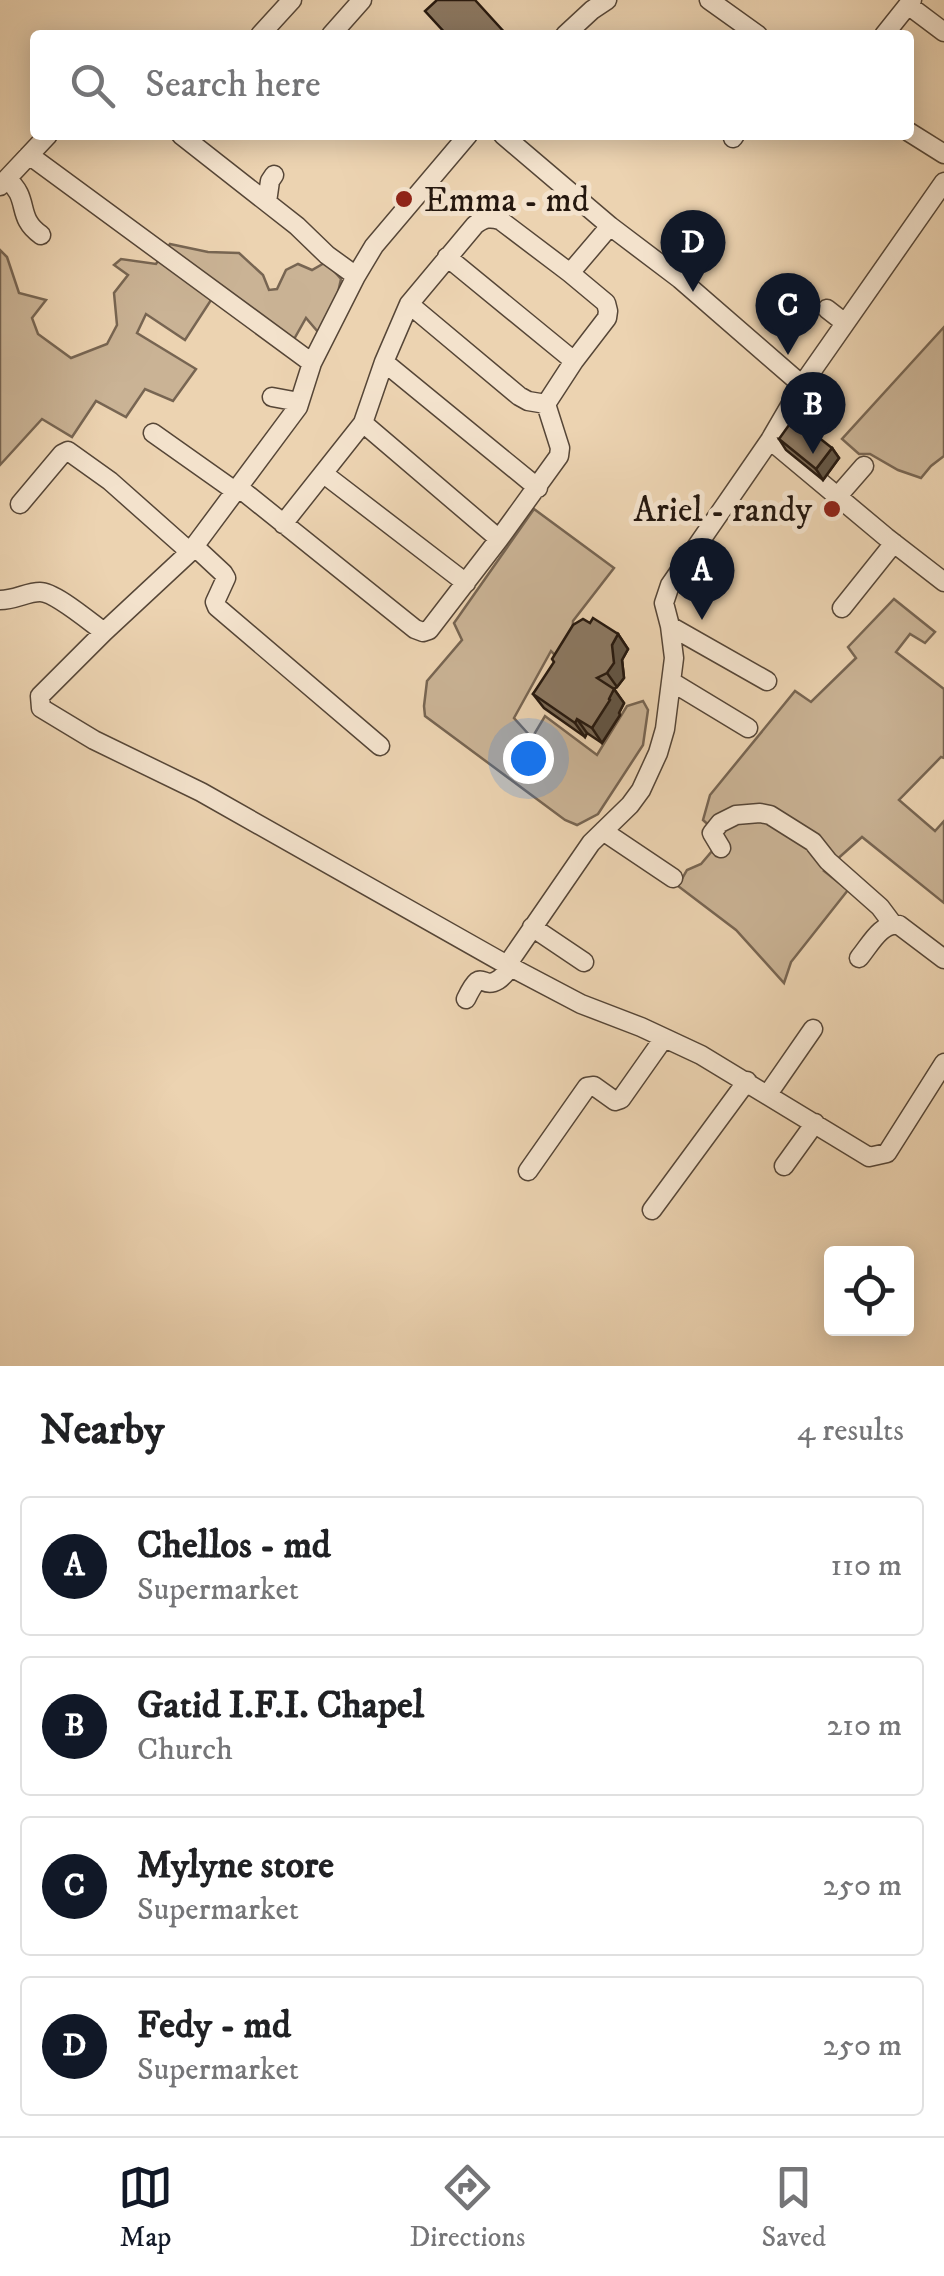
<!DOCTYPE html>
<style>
:root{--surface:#fff;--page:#f2f2f2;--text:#202124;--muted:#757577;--line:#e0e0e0;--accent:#111827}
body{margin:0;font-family:"IM FELL DW Pica",serif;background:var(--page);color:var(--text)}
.controls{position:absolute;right:30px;bottom:30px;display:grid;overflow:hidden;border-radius:10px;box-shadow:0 5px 25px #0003}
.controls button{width:90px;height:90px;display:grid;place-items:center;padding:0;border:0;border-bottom:2px solid var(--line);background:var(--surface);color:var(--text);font:50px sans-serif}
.you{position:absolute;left:528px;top:758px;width:35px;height:35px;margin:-25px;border:8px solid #fff;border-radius:50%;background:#1a73e8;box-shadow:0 0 0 15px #1a73e833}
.badge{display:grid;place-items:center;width:65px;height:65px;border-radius:50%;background:var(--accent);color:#fff;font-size:32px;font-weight:700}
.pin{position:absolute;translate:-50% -82px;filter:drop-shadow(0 2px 5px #0008)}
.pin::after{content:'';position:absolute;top:52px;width:35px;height:30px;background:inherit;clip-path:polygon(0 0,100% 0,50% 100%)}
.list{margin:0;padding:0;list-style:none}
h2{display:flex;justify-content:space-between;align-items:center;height:130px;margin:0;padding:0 40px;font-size:42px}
h2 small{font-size:32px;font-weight:400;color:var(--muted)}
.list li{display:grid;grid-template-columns:65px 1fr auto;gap:30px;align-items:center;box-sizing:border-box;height:140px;margin:0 20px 20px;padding:0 20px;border:2px solid var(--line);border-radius:10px}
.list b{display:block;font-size:38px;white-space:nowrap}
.list p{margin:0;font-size:32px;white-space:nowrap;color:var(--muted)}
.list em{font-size:32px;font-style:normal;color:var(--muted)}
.icon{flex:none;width:55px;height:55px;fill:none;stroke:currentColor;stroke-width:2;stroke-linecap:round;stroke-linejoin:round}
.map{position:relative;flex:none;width:944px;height:1366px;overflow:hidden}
.search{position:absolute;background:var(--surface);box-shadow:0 5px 25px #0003;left:30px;right:30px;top:30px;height:110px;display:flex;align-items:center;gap:25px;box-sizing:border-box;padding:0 35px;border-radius:10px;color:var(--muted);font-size:38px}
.sheet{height:770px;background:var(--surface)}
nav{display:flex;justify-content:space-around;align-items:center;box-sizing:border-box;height:140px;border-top:2px solid var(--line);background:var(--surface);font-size:28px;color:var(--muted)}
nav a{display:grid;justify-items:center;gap:5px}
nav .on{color:var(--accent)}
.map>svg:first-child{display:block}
.green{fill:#cab395;stroke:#776552;stroke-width:2.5}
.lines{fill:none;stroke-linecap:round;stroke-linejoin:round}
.minor-casing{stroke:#564637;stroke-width:21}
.minor{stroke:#f3e2cc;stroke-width:18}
.wall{fill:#786855;stroke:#24170e;stroke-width:2.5}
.shaded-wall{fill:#625545;stroke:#24170e;stroke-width:2.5}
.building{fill:#8c7963;stroke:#24170e;stroke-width:2.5}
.poi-dot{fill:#8f2418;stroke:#f3e2cc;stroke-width:4}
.labels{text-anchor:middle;stroke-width:10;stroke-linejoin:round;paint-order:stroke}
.poi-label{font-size:35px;fill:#24170e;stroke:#f3e2cc;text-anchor:start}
</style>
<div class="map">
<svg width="944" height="1366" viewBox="0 0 944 1366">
<rect width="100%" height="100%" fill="#ecd3b1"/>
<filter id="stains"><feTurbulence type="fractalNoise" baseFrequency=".002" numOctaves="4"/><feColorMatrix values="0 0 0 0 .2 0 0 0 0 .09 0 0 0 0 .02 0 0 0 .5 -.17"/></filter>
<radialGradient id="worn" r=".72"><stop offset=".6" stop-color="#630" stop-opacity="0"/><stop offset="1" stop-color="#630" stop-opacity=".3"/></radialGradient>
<path class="green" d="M170,244L208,252L239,253L263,275L269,290L277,289L286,270L298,264L312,270L326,262L341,279L335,306L318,332L306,318L293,341L234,301L211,300L185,340L146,314L137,333L196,369L173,401L145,389L126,417L96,401L72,437L42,419L0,465V250L7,257L19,293L46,300L32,318L38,334L71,358L107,344L117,325L114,293L128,275L114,265L121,259L156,264Z
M944,327V456L931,466L921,478L898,470L870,454H859L842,439Z
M534,509L614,568L573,621L572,650L563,663L551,651L514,718L532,738L545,716L597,755L627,706L643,701L648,710L643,745L598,814L577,825L565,820L425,716L424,706L427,681L462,640L454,623Z
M894,599L935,632L925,643L910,634L896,652L944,689V758L941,757L899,800L935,831L944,821V903L862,837L824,871L848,890L791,962L784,983L736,930L678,886L687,870L701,864L723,838L703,820L710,795L795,691L811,702L856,658L848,647Z"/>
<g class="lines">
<defs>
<path id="minor" d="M709,0L758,35
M908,5L944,32
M260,35L292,0
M331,35L362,0
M565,35L592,10L607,0
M884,35L912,0
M909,132L944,154
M181,135L297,226L327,255L356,276
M468,135L374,246L356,276L312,363L298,407L190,552L104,632L40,696L41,708L94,740L201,792L507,965L581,1004L641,1027L701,1055L869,1157L887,1153L944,1063
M503,135L610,226L680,279L802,385
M733,138L735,135
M29,155L312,363
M7,179C31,199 15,217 41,235
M0,186L48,135
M267,202L270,181L274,175
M447,257L574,361
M570,273L610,226
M409,304L519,396L528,401L546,404
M827,309L845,323
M384,362L538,488
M272,397L299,402
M363,423L499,539
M153,433L235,491
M770,440L886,537L944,582
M324,474L466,583
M238,487L415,629L423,632L429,630L499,539L559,456L560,448L546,404L574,361L607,318L608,311L606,303L570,273L500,220C489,217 484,218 475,225L409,304L384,362L363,423L283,524
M837,497L864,466
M20,504L62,454L68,451L110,481L190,552
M194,546L223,573L226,578L215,602L217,607L380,746
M0,600C15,600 27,592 40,592C55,592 90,622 104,632
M842,608L894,543
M670,626L767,681
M672,682L748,728
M603,831L673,878
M721,848L712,833L720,823L736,815L760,813L770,815L813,842L828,861L880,907L892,923
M532,927L584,962
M859,958C870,945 881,922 899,925L944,959
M507,965L591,843L630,805L641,790L658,753L665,729L674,658L670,626L664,603L670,585L770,440L802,385L944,182
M466,999C483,964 480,991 498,980C503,977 507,971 511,967
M768,1094L813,1029
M784,1166L815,1123
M528,1171L587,1087L594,1086L615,1101L621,1099L664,1038
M652,1210L747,1081"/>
</defs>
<use href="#minor" class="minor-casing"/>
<use href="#minor" class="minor"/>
</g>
<path class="wall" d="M779,439L832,448L839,458L823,480L786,450Z
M590,623L618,634L628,649L622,660L624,678L617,687L614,689L624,703L619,713L620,715L602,743L587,733L585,737L544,708L533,694Z"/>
<path class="shaded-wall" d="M832,448L839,458L823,480L816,469Z
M618,634L628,649L622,660L624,678L617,687L607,673L612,645Z
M614,689L624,703L619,713L620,715L602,743L592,728Z
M577,719L587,733L585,737L575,723Z"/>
<path class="building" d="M437,0H475L506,34L447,35L425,11Z
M794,418L832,448L816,469L779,439Z
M593,618L618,634L612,645L614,663L607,673L597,678L614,689L609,699L610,700L592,728L577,719L575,723L533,694L554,662L552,659L573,625L583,619L590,623Z"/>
<g class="poi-dot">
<circle cx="404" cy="199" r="10"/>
<circle cx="832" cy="509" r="10"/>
</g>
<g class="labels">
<g class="poi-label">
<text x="424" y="211">Emma - md</text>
<text x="812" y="521" text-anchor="end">Ariel - randy</text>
</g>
</g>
<rect width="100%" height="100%" filter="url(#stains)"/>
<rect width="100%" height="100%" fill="url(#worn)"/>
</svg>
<div class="controls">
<button><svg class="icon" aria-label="locate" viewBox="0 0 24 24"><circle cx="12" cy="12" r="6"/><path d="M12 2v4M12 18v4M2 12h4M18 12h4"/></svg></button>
</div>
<div class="you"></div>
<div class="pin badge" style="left:702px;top:620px">A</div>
<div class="pin badge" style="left:813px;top:454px">B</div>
<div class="pin badge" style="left:788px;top:355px">C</div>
<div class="pin badge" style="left:693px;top:292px">D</div>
<div class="search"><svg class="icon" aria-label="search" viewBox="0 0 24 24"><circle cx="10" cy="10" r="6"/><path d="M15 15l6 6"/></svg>Search here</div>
</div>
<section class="sheet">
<h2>Nearby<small>4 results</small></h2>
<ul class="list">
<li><span class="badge">A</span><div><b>Chellos - md</b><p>Supermarket</p></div><em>110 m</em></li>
<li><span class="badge">B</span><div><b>Gatid I.F.I. Chapel</b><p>Church</p></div><em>210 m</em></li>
<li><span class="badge">C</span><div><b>Mylyne store</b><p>Supermarket</p></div><em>250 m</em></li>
<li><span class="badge">D</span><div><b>Fedy - md</b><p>Supermarket</p></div><em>250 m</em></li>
</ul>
</section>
<nav>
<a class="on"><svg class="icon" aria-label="map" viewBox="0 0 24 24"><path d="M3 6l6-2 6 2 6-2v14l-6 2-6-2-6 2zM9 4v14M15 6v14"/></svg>Map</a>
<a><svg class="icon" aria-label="directions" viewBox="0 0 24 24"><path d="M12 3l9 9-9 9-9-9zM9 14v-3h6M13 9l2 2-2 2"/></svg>Directions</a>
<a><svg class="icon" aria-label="saved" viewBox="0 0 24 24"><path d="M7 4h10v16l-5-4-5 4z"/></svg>Saved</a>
</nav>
